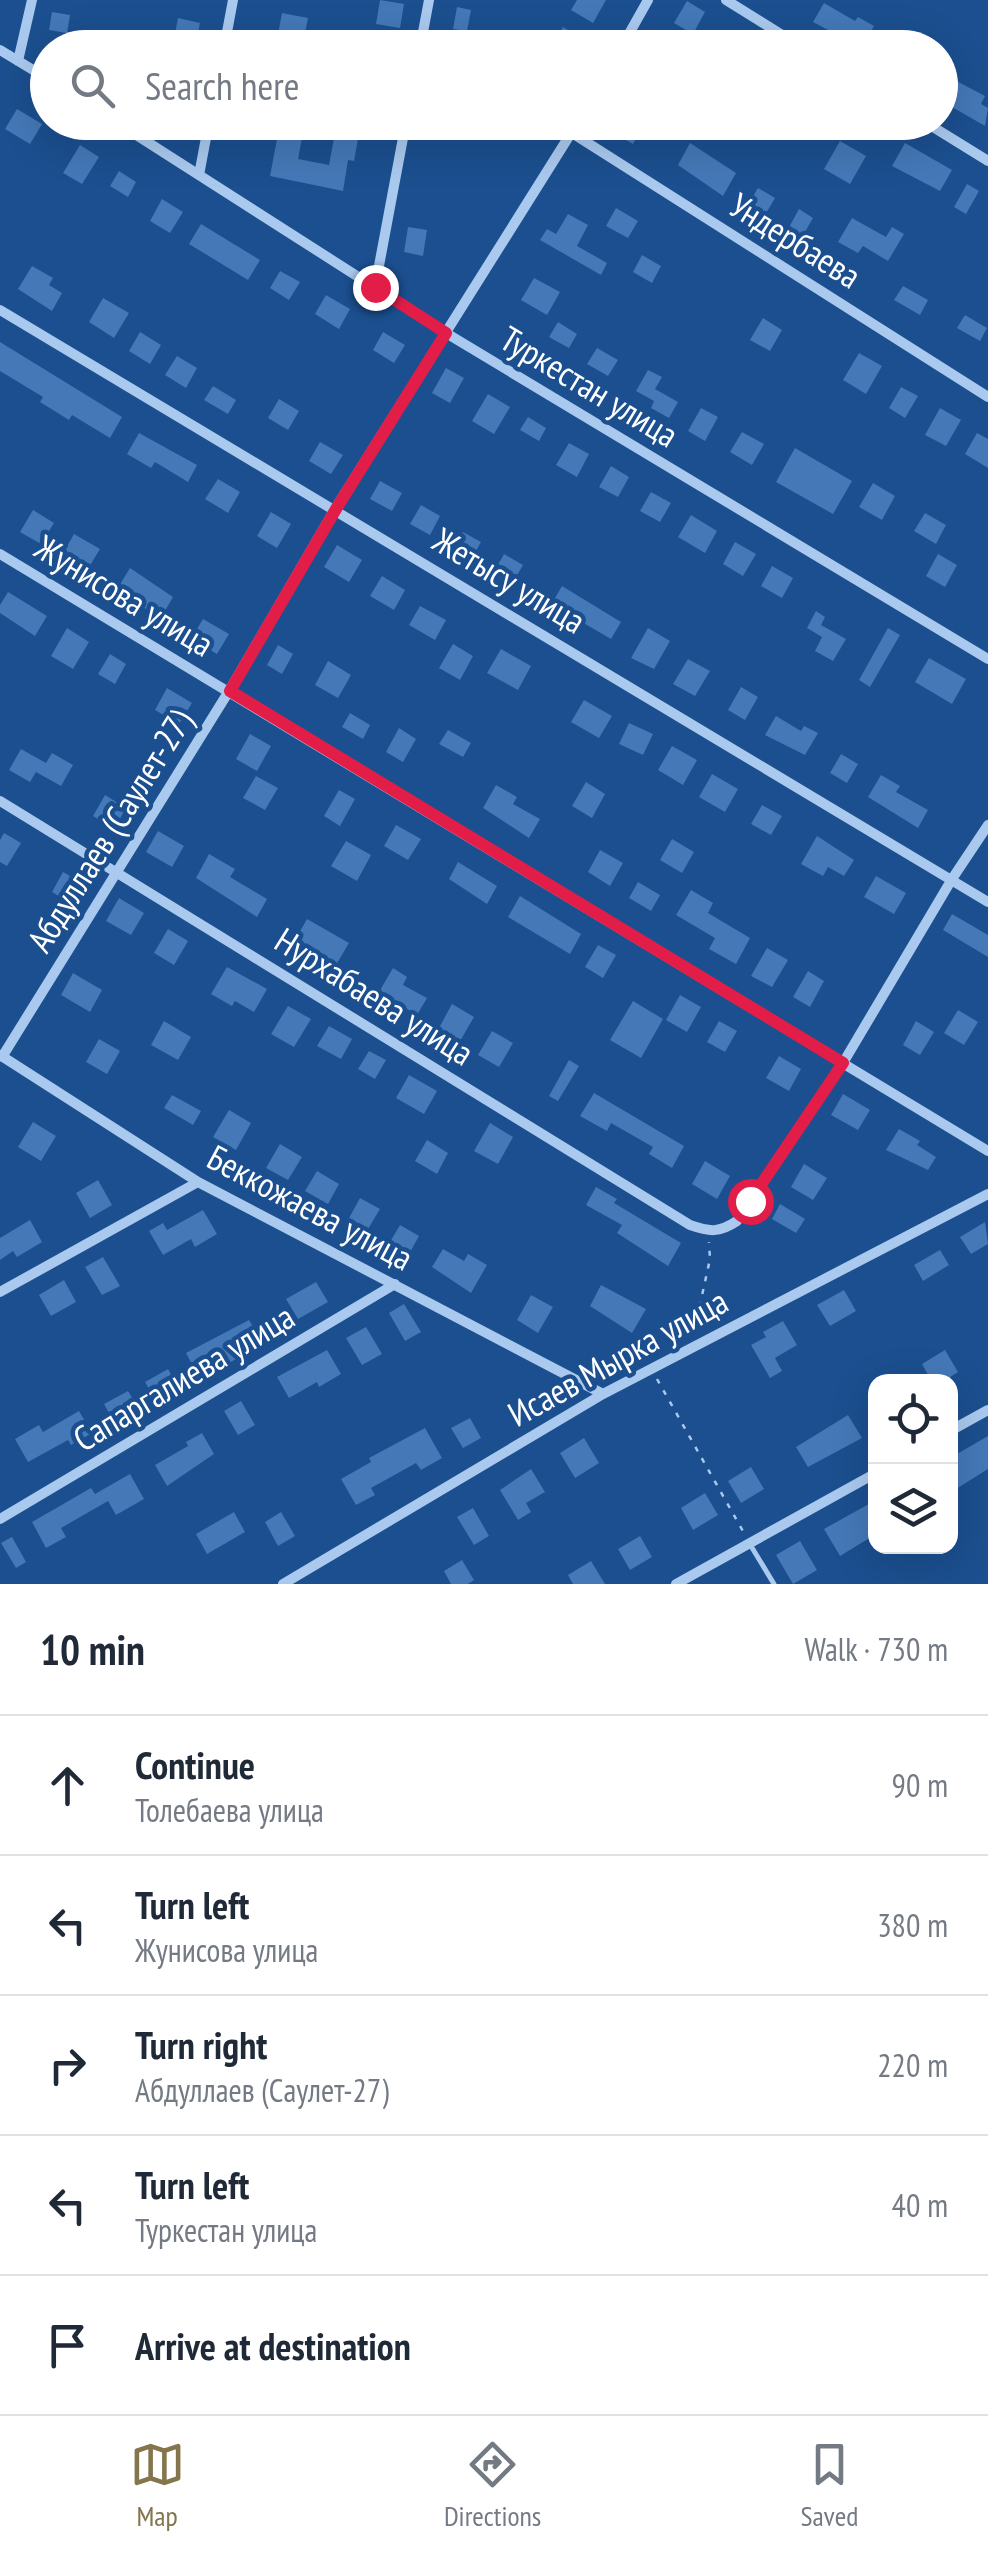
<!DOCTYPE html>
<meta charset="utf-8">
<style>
:root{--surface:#fff;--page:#f2f2f3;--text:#1f2937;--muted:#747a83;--line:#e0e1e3;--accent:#84754c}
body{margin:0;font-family:"PT Sans Narrow",sans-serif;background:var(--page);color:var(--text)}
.controls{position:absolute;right:30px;bottom:30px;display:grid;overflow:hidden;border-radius:20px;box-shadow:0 10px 40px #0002}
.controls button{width:90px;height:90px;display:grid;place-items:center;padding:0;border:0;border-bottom:2px solid var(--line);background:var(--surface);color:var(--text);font:50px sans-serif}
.stop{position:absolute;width:30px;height:30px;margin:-22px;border:8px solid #e11d48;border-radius:50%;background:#fff}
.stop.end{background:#e11d48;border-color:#fff;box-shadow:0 2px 10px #0008}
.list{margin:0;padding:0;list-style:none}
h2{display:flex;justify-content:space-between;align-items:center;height:130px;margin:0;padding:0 40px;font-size:42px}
h2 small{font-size:32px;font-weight:400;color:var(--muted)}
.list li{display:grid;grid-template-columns:65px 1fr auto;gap:30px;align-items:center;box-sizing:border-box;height:140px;padding:0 40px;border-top:2px solid var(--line)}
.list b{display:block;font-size:38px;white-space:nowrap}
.list p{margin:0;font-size:32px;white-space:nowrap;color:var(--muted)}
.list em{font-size:32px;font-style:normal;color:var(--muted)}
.icon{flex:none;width:55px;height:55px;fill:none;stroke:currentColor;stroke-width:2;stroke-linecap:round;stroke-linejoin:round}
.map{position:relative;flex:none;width:988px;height:1584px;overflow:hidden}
.search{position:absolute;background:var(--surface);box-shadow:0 10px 40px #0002;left:30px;right:30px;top:30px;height:110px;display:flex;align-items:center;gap:25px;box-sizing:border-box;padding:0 35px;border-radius:55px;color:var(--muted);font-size:38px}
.sheet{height:830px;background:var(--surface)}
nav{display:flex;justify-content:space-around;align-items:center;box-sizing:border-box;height:140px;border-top:2px solid var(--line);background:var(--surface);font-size:28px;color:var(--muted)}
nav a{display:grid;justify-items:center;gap:5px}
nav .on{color:var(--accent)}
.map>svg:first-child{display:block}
.building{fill:#4478b7}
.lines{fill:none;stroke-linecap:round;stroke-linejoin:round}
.path{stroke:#a9c9ee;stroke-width:2.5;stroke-dasharray:5 8;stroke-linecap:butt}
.lane{stroke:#a9c9ee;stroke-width:5}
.street{stroke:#a9c9ee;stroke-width:10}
.route{stroke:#e11d48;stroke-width:12}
.labels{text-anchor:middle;stroke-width:9;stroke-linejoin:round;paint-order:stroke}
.street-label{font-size:35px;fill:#fff;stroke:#1b4f8f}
</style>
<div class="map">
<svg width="988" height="1584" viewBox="0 0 988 1584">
<rect width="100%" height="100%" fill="#1b4f8f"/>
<path class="building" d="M380,0L404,4L400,28L376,24Z
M577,0H606L593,23L571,10Z
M687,1L705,12L693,34L674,23Z
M824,3L855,21L858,17L874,26L862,48L813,22Z
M457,7L471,10L467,31L453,29Z
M52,12L70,15L67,33L49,30Z
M282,13L308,18L304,39L278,34Z
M178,18L200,23L196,43L174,39Z
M563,27L583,39L578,48H551Z
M947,76L985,96L981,104L988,108L985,126L940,100V87Z
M17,109L42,124L30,144L5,129Z
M288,122H305L298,159L329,165L335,133L341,134L342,122H361L354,161L348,160L343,191L270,176L278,134L286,135Z
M613,122H645L633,144L608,130Z
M840,141L866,156L850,184L824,169Z
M690,143L736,173L723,196L678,165Z
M905,143L952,170L940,191L892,166Z
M80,145L99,157L82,184L63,173Z
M119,171L136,182L128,197L110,186Z
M967,184L979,191L966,214L954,207Z
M758,188L775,198L762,220L745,210Z
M162,199L183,212L170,233L150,221Z
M616,208L638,221L628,238L606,226Z
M799,209L813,218L801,239L787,231Z
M568,214L588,225L577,246L607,263L601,275L540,240L547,229L556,234Z
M852,218L886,237L892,227L904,234L888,261L863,246L858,253L838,242Z
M201,224L260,260L248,280L189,244Z
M408,227L427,230L423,256L404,252Z
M642,255L661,266L652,283L633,272Z
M32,266L53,278L49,285L62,293L52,311L18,289Z
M280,271L300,282L289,300L270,288Z
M534,278L560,292L547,315L521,300Z
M903,286L928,300L920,315L894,300Z
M326,295L350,309L339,329L315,314Z
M103,298L129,313L114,338L89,322Z
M965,315L987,328L980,341L957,328Z
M763,318L782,330L770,351L750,340Z
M558,322L577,334L569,348L549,337Z
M140,332L161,345L150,364L129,351Z
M383,332L405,345L394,363L373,350Z
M0,342L122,417L110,438L72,415L69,420L40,402L43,397L0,371Z
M597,348L618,360L608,376L587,364Z
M859,353L882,366L866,394L843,380Z
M177,356L197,368L186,388L165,375Z
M446,368L464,378L450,403L432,393Z
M648,370L662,377L655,389L678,402L669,418L651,408L654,401L636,391Z
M213,386L236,400L228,414L204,400Z
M901,387L918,396L905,418L889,408Z
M488,394L510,407L494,434L472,421Z
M279,399L299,411L288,430L268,418Z
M701,408L718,417L705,441L688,431Z
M940,408L961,420L946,446L925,435Z
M528,417L546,428L539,441L520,430Z
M742,432L764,444L752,465L730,452Z
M139,433L197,465L188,482L155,462L151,468L127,454Z
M977,433L988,439V468L965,454Z
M320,442L343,455L331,474L309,461Z
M569,443L589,454L577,477L556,465Z
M795,448L852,481L833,514L776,482Z
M611,466L629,477L618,497L599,487Z
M218,479L240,492L228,513L205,499Z
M380,481L402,493L392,511L370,499Z
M873,483L895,496L882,520L859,507Z
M651,492L671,503L660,522L640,511Z
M421,505L440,516L430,535L410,524Z
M33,510L54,523L41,544L20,532Z
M271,512L291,524L277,548L257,536Z
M925,513L946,525L936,544L914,531Z
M691,515L717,531L705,553L678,537Z
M463,532L481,542L471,560L452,550Z
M74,534L100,549L86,572L61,557Z
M735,542L756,554L743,576L723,564Z
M337,545L362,560L349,582L324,567Z
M504,554L523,565L512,584L493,574Z
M938,554L957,565L945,587L926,576Z
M772,566L793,578L782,598L761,586Z
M130,568L173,597L161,618L116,591Z
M382,576L405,590L394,610L370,596Z
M562,586L621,622L611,639L575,618L572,624L548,610Z
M8,592L47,616L35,636L0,613V605Z
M420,606L446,620L435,640L409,625Z
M816,611L825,617L821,625L846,639L833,661L815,651L822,637L807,628Z
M203,619L229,634L217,654L191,639Z
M67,628L89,642L73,669L51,656Z
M648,628L670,641L654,669L631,658Z
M888,628L900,635L870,687L859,680Z
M453,644L473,656L460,680L439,668Z
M278,645L293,654L282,674L267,665Z
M501,649L531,666L518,690L487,673Z
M110,654L126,664L115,684L98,674Z
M929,658L966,679L952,704L915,682Z
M688,659L710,671L695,696L673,684Z
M328,661L351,675L338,698L315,685Z
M741,687L758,697L745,720L728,710Z
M167,688L192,703L179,724L155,710Z
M584,700L612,716L599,738L571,722Z
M350,713L370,725L363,739L342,727Z
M776,716L801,731L804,726L818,733L805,755L765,735Z
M629,723L653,734L643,755L619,744Z
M399,728L416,739L403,762L386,752Z
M448,730L471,743L463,757L439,744Z
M250,734L271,746L257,771L236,759Z
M672,746L697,760L683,785L658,770Z
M21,749L46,763L52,753L73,765L61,786L36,772L30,782L9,770Z
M841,754L858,764L847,783L830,773Z
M712,774L738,789L725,812L699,797Z
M881,775L900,786L896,792L928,810L918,828L868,797Z
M256,776L278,788L265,810L243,798Z
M586,782L605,794L592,818L572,806Z
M496,785L517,797L513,804L540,819L529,838L483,808Z
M339,790L355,799L340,826L324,816Z
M105,795L126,808L114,829L93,816Z
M762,805L782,816L771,835L751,824Z
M396,825L421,839L408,860L384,846Z
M158,831L184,846L172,867L146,852Z
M4,833L21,843L7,866L0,862V840Z
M817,836L854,860L844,876L828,867L823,876L801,864Z
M672,839L694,852L682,873L660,860Z
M346,841L371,855L357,881L331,866Z
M600,850L623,863L610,886L588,872Z
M209,854L235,869L230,877L267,899L257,917L196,878Z
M458,862L497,886L487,904L449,879Z
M63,872L82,883L70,903L52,892Z
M876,876L906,893L894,914L864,897Z
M638,882L660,895L651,911L629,898Z
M691,890L713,903L708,913L750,938L736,964L709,949L715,938L676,915Z
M520,896L581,934L570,954L508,917Z
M119,898L144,913L131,935L106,921Z
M952,914L988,935V957L943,930Z
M307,919L349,943L336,965L295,940Z
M168,929L188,941L174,965L154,953Z
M598,945L616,955L603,978L585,967Z
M767,948L788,960L772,987L751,976Z
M227,967L267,989L254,1012L235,1001L232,1006L211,994Z
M393,968L407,977L403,985L427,998L417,1015L379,992Z
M808,971L824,981L810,1007L793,997Z
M73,973L102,990L90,1012L61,995Z
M680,995L701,1007L687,1032L666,1020Z
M633,1001L663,1019L641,1058L610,1040Z
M452,1004L474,1017L460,1041L439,1028Z
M288,1006L311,1019L294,1047L271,1034Z
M958,1010L978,1022L964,1045L944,1033Z
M164,1021L191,1037L178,1060L151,1045Z
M719,1021L737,1031L725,1052L707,1042Z
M916,1021L934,1032L920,1055L903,1045Z
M329,1026L352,1039L341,1059L317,1046Z
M492,1031L513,1043L499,1067L478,1055Z
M99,1039L120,1051L107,1074L86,1062Z
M369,1051L386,1060L375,1079L358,1069Z
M779,1056L801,1069L789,1091L766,1078Z
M569,1060L579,1066L558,1101L549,1096Z
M409,1075L437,1091L424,1114L396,1098Z
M594,1093L684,1146L672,1168L649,1154L653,1147L611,1123L607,1131L580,1116Z
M843,1094L870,1110L858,1130L831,1115Z
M172,1095L201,1111L193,1125L164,1108Z
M229,1110L251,1123L236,1150L213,1137Z
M33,1122L56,1136L41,1161L18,1147Z
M490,1123L513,1137L498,1164L474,1151Z
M899,1129L920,1141L917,1145L936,1157L928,1170L886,1150Z
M427,1140L448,1153L437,1174L415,1161Z
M280,1144L302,1157L288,1180L266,1168Z
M705,1161L730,1176L717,1199L692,1184Z
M804,1164L827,1178L813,1200L791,1187Z
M317,1171L339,1184L328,1204L305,1191Z
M98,1180L112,1205L90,1218L76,1193Z
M596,1187L617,1199L614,1203L681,1243L668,1266L617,1233L622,1225L586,1205Z
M360,1198L380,1209L368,1229L349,1218Z
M780,1204L805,1219L796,1233L772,1219Z
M203,1210L217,1234L195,1247L191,1239L163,1255L149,1231L163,1223L167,1230Z
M30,1220L42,1242L17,1257L13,1251L0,1260V1238Z
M985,1222L988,1244L971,1254L960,1237Z
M400,1225L419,1236L409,1254L390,1242Z
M443,1249L464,1261L468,1254L487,1265L471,1293L432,1267Z
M940,1250L949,1265L923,1281L914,1265Z
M103,1257L120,1286L102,1295L85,1267Z
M64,1280L76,1302L51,1316L39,1295Z
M316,1282L328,1302L298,1319L286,1299Z
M601,1285L646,1309L632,1333L590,1306Z
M844,1290L856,1311L830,1326L817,1305Z
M531,1295L553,1307L538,1333L517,1320Z
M404,1304L421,1332L405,1341L389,1313Z
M249,1320L263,1344L200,1379L186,1353Z
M783,1321L797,1345L775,1358L782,1371L770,1378L751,1345L766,1337L763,1332Z
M366,1327L382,1354L362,1365L346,1338Z
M327,1350L341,1374L319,1387L317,1382L289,1398L277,1377Z
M945,1350L958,1372L942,1382H932L922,1364Z
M168,1369L180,1390L157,1403L145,1382Z
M128,1391L142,1414L117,1428L104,1404Z
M241,1401L255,1425L238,1435L224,1411Z
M79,1411L92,1433L71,1445L68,1440L28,1462L15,1439L39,1425L43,1432Z
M848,1415L862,1438L808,1467L796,1447Z
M470,1418L481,1438L463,1448L451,1428Z
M425,1428L442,1458L421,1470L416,1463L371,1488L375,1495L356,1505L341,1479L371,1462L369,1458Z
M202,1433L214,1454L167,1486L155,1465L188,1446L186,1442Z
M988,1436V1469L956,1489L950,1480V1458Z
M584,1438L599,1463L575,1478L560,1453Z
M751,1467L764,1489L741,1503L728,1481Z
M531,1469L545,1492L526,1503L531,1512L518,1520L500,1490Z
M130,1474L144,1499L116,1515L108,1501L61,1528L66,1537L46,1548L32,1522L91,1488L95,1494Z
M705,1493L718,1515L693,1530L681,1508Z
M876,1500V1534L840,1556L824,1529Z
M473,1508L489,1536L474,1545L457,1517Z
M234,1512L245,1532L207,1554L196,1534Z
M281,1512L295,1536L278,1546L265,1522Z
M640,1536L652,1557L630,1570L618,1549Z
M12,1537L26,1562L16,1568L1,1543Z
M800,1541L817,1570L793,1584L776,1555Z
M462,1560L474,1580L468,1584H451L444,1571Z
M591,1561L605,1584H573L568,1575Z"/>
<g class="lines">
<path class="path" d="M694,1332L710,1259L709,1242
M657,1379L744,1533"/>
<path class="lane" d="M751,1546L774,1584"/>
<path class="street" d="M726,0L803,48
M224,48L233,0
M420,48L429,0
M621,48L648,0
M0,50L48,79
M18,61L32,0
M116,122L446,333L988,659
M925,122L988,161
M572,133L988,397
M199,175L209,122
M375,287L406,122
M0,310L988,902
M0,554L988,1151
M0,801L690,1225C710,1232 719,1233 737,1221L843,1063L952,879L988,825
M0,1055L198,1182L603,1394
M2,1057L229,691L335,509L578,122
M0,1292L198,1182
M950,1431L988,1410
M0,1519L395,1284
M283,1584L603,1394L988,1194
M676,1584L876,1473"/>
</g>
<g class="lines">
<path class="route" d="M375,287L446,333L336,509L230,691L843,1063L750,1201"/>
</g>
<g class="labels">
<g class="street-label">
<text transform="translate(795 241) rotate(32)" y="12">Ундербаева</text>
<text transform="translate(589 387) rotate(31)" y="12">Туркестан улица</text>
<text transform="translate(509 581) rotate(31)" y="12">Жетысу улица</text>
<text transform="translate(124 596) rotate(31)" y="12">Жунисова улица</text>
<text transform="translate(110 831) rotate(-58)" y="12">Абдуллаев (Саулет-27)</text>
<text transform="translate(374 997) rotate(32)" y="12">Нурхабаева улица</text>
<text transform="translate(310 1208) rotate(28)" y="12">Беккожаева улица</text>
<text transform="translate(618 1358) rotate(-29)" y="12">Исаев Мырка улица</text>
<text transform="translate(184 1378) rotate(-31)" y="12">Сапаргалиева улица</text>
</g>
</g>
</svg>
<div class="controls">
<button><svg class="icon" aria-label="locate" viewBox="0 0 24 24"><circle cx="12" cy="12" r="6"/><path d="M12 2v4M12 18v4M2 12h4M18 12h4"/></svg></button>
<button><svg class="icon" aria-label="layers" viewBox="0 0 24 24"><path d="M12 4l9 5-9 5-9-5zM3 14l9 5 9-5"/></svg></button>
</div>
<div class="stop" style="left:750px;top:1201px"></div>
<div class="stop end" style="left:375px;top:287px"></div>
<div class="search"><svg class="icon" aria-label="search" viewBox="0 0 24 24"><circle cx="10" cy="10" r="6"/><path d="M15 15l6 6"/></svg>Search here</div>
</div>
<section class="sheet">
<h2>10 min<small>Walk · 730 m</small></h2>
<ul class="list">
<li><svg class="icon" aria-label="ahead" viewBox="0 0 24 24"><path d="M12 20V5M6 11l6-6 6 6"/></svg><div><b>Continue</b><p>Толебаева улица</p></div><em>90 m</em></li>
<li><svg class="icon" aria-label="left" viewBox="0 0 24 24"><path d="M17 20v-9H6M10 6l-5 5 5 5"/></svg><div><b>Turn left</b><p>Жунисова улица</p></div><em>380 m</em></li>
<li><svg class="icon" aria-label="right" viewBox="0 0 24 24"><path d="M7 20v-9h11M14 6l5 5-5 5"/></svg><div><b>Turn right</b><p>Абдуллаев (Саулет-27)</p></div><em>220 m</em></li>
<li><svg class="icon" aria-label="left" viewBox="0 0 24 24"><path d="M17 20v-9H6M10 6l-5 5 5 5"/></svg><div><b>Turn left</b><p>Туркестан улица</p></div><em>40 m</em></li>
<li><svg class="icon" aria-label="arrive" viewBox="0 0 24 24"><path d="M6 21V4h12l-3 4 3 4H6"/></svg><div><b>Arrive at destination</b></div></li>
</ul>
</section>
<nav>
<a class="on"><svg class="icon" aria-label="map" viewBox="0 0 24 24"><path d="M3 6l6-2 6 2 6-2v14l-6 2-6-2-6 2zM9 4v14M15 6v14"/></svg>Map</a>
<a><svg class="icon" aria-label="directions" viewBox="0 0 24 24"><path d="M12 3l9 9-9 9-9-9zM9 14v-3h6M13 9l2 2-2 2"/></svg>Directions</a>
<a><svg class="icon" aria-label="saved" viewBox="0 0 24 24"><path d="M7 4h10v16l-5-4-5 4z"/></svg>Saved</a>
</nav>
